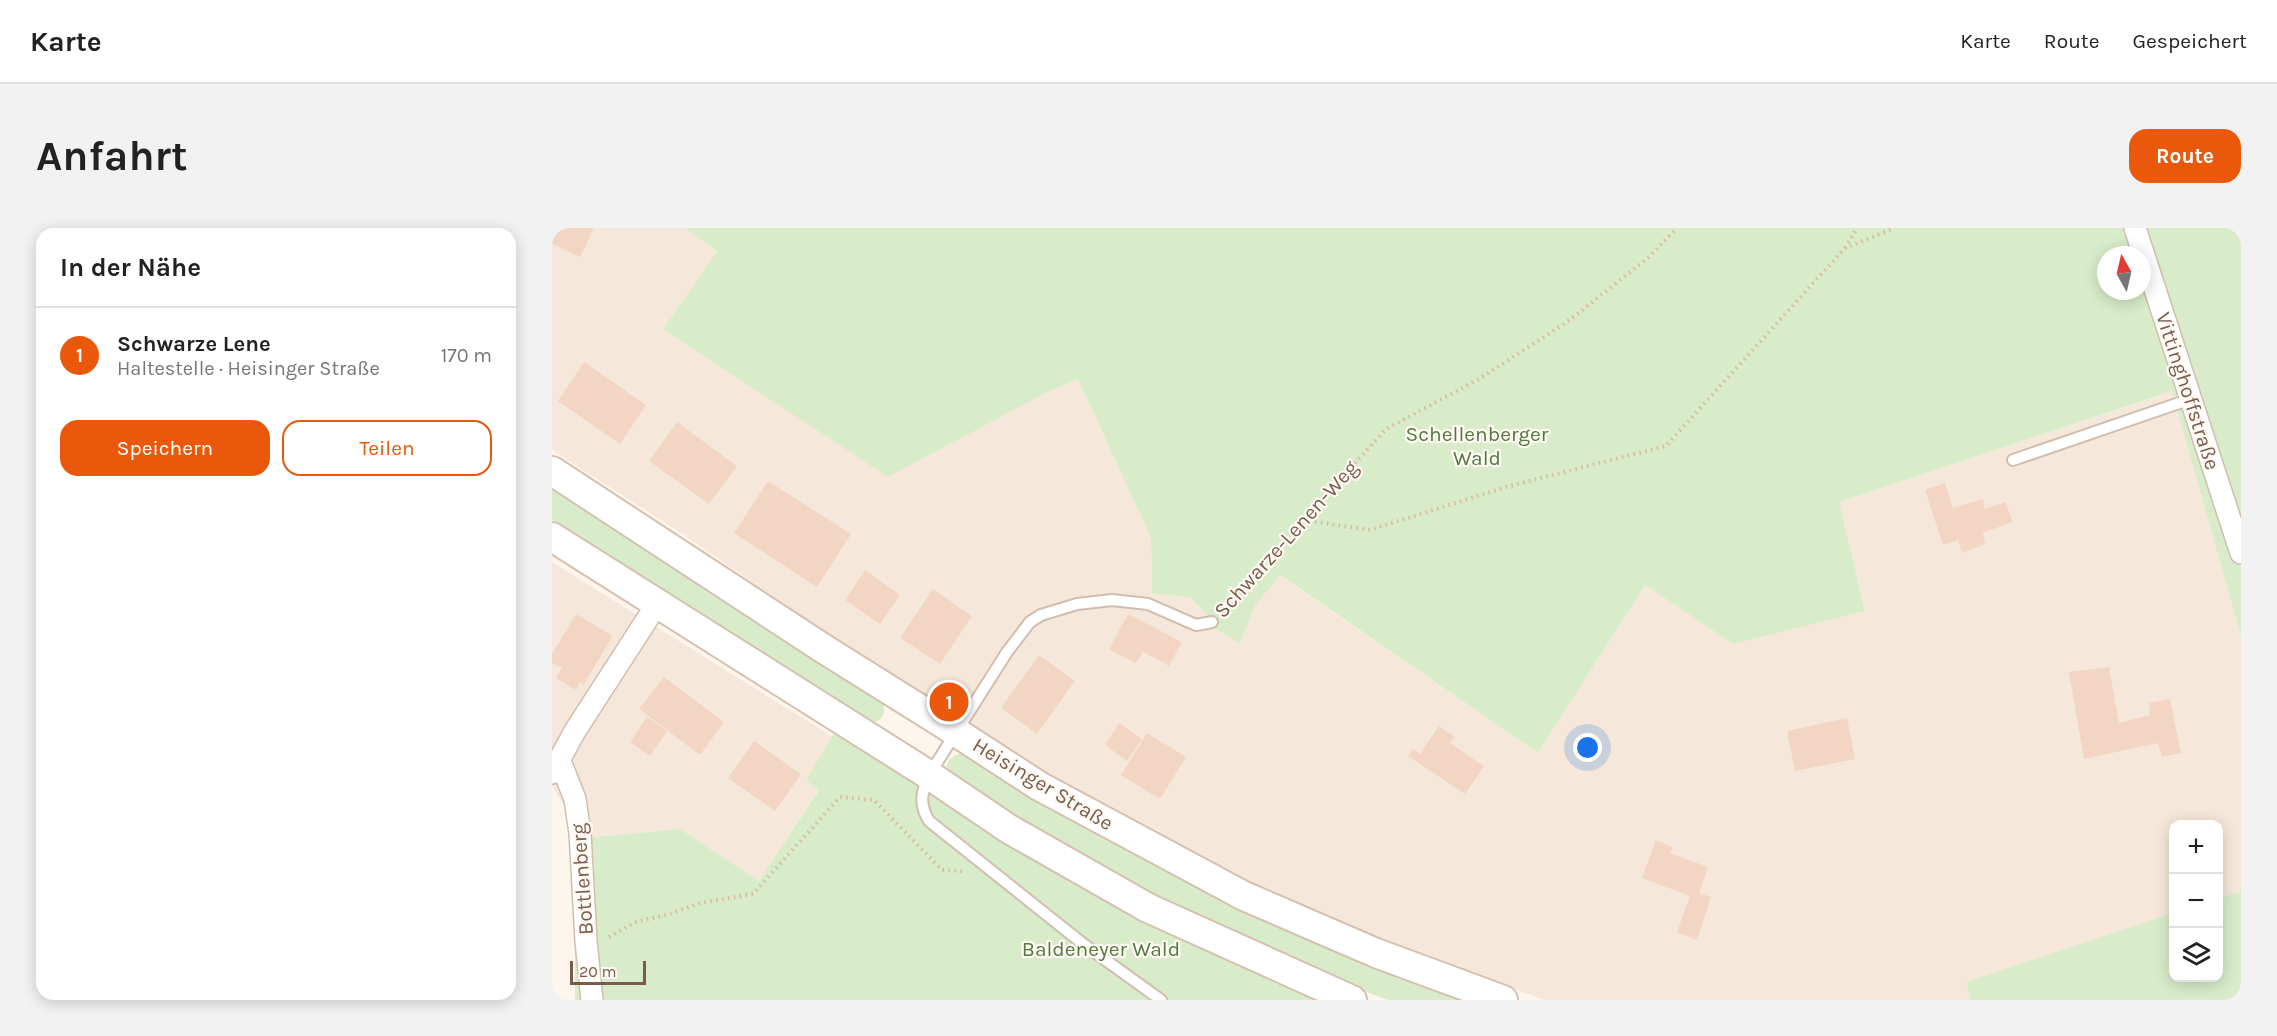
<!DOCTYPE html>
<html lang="de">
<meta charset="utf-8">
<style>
:root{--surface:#fff;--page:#f2f2f2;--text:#222;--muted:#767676;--line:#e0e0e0;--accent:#ea580c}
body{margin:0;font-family:Karla,sans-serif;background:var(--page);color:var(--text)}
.controls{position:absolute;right:18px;bottom:18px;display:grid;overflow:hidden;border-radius:12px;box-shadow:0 3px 15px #0003}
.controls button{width:54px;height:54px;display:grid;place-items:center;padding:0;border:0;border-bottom:2px solid var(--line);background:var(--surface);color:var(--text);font:30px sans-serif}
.compass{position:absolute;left:1545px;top:18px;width:54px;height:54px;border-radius:50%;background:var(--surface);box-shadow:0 3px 15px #0003;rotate:352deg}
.scale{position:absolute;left:18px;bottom:15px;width:76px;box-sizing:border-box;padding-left:6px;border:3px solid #7a5c4d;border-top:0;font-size:16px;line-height:21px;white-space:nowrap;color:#7a5c4d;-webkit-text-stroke:4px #fffaf3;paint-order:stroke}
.you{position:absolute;left:1036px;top:520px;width:21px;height:21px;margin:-15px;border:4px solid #fff;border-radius:50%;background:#1a73e8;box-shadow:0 0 0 9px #1a73e833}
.badge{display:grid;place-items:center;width:39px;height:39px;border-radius:50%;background:var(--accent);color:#fff;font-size:20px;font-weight:700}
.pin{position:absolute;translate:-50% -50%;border:3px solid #fff;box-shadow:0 2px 6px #0006}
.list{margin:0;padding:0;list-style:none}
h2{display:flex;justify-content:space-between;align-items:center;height:78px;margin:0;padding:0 24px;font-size:26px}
h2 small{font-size:20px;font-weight:400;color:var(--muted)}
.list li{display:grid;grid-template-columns:39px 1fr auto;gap:18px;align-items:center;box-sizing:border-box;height:96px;padding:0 24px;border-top:2px solid var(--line)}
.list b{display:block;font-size:22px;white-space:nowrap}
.list p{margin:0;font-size:20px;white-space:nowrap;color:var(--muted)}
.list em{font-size:20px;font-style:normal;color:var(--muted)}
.actions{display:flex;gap:12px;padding:18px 24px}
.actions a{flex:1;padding:14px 0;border:2px solid var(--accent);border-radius:18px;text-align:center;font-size:21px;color:var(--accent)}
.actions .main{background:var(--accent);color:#fff}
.icon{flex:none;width:33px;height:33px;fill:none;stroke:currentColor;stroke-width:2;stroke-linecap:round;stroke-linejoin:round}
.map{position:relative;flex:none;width:1689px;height:772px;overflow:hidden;border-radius:18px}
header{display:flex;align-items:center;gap:36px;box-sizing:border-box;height:84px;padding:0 30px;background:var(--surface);border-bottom:2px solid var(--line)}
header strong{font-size:28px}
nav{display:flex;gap:33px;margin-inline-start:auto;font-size:21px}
.intro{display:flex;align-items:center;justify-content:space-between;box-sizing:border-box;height:144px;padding:0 36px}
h1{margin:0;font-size:42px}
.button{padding:15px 27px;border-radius:18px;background:var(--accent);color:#fff;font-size:21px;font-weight:700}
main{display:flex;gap:36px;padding:0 36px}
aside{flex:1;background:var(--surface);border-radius:18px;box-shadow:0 3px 15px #0003}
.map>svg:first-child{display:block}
.residential{fill:#f5e8da}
.green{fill:#d8ecc9;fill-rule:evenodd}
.building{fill:#f3d5c3}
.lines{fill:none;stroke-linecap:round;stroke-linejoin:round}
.lane-casing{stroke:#d1beb0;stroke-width:14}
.street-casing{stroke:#d1beb0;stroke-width:24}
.secondary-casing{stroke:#d6c0b0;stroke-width:32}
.path{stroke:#d9b8a5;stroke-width:4;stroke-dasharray:1.5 4.5;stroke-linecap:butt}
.lane{stroke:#fff;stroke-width:10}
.street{stroke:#fff;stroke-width:21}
.secondary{stroke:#fff;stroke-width:28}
.labels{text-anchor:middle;stroke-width:4.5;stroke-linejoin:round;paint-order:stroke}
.street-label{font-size:21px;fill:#7a5c4d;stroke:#fffaf3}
.park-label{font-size:21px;fill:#537a41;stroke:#fffaf3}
</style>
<header>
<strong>Karte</strong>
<nav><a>Karte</a><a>Route</a><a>Gespeichert</a></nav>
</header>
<div class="intro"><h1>Anfahrt</h1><a class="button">Route</a></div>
<main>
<aside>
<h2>In der Nähe<small></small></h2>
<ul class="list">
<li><span class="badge">1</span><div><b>Schwarze Lene</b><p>Haltestelle · Heisinger Straße</p></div><em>170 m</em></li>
</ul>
<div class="actions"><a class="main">Speichern</a><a>Teilen</a></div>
</aside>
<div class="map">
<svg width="1689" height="772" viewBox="0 0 1689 772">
<rect width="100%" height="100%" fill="#fdf6ec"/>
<path class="residential" d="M0,0H133L165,23L111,101L491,166L526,151L599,310L600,366L638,369L656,388L663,400L688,416L703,378L727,347L986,525L1093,357L1181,416L1313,382L1286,274L1621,163L1689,408V663L1667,670L1666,596H1622L1621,685L1414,754L1419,772H993L887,734L715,664L514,558L348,456L129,305L0,222Z
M0,334L281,509L254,552L267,561L207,653L128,601L23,611L20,590L0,558Z"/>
<path class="green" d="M133,0H1689V408L1620,163L1287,274L1313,383L1181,416L1093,357L986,525L728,347L703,378L688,416L663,400L656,388L638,369L600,366L599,310L526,151L491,166L336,249L111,101L165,23ZM1554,27H1590V63H1554Z
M0,257L328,469C337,487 331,494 313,496L0,292Z
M287,497L773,772H23V611L128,601L207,653L267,562L254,552Z
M408,525L415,527L919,772H836L796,757L605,670L502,614L394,544C395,533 397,530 408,525Z
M1689,663V772H1419L1414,754L1621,685L1622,750H1666L1667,670Z"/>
<path class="building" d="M0,0H42L28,29L0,16Z
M32,134L94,177L68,216L6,173Z
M125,194L185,238L157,276L97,233Z
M216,253L299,306L265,359L182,305Z
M1393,255L1401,280L1431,271L1432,281L1454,274L1460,294L1431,305L1433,316L1410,325L1406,312L1391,317L1373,262Z
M313,342L348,367L328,396L293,372Z
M381,361L420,388L388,436L348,410Z
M24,386L61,408L31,457L28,454L24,462L4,450L10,440L0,435V426Z
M576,386L630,414L617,438L591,424L584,435L557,421Z
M487,427L523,453L485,506L449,480Z
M1557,439L1567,495L1598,487L1597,475L1618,471L1629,525L1610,529L1606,515L1532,531L1517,444Z
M112,449L172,494L148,527L87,481Z
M389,463L402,473L398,478L385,469Z
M95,489L115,503L98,528L78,514Z
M1295,490L1303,531L1243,543L1235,503Z
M567,495L590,511L575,533L553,517Z
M887,498L903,509L898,515L932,538L913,566L856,528L861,521L868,526Z
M595,505L634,529L608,571L569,547Z
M202,513L249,546L223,583L176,550Z
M1104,612L1121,619L1118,625L1156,639L1147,665L1159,669L1145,712L1125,704L1138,668L1090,650Z"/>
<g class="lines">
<defs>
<path id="lane" d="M1461,232L1639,171
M609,772L530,715L377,593C367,576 369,565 377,547L455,424L478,394L489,387L525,376L560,372L596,376L644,397L660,394"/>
<path id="street" d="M1583,0L1689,325
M8,533L23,571L28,605L34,713L40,772
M0,545L23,503L105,376"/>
<path id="secondary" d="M0,243L272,421L387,493L487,558L692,668L824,725L951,772
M0,309L377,547L457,601L596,680L800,772"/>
</defs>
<use href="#lane" class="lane-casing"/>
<use href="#street" class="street-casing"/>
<use href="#secondary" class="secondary-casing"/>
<path class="path" d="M1293,20L1305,0
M751,292L818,302L954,259L1114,218L1293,20L1342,0
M671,383L709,344L751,292L834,201L927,151L1015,94L1096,30L1125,0
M57,709L84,694L114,687L148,675L201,666L288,569L322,572L390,642L410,643"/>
<use href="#lane" class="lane"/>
<use href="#street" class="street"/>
<use href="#secondary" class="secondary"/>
</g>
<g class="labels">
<g class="street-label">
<text transform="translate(1636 163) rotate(72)" y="7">Vittinghoffstraße</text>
<text transform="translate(734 311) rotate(-48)" y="7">Schwarze-Lenen-Weg</text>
<text transform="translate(491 556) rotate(31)" y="7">Heisinger Straße</text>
<text transform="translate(30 651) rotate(-94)" y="7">Bottlenberg</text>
</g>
<g class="park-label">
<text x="925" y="213">Schellenberger<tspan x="925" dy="24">Wald</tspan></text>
<text x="549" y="728">Baldeneyer Wald</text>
</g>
</g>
</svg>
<div class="controls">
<button>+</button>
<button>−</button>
<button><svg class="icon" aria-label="layers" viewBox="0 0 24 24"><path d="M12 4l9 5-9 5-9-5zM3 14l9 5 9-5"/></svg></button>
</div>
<svg class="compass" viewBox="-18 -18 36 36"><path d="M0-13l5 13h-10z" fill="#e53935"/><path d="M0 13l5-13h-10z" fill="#767676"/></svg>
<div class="scale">20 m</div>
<div class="you"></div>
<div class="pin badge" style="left:397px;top:474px">1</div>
</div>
</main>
